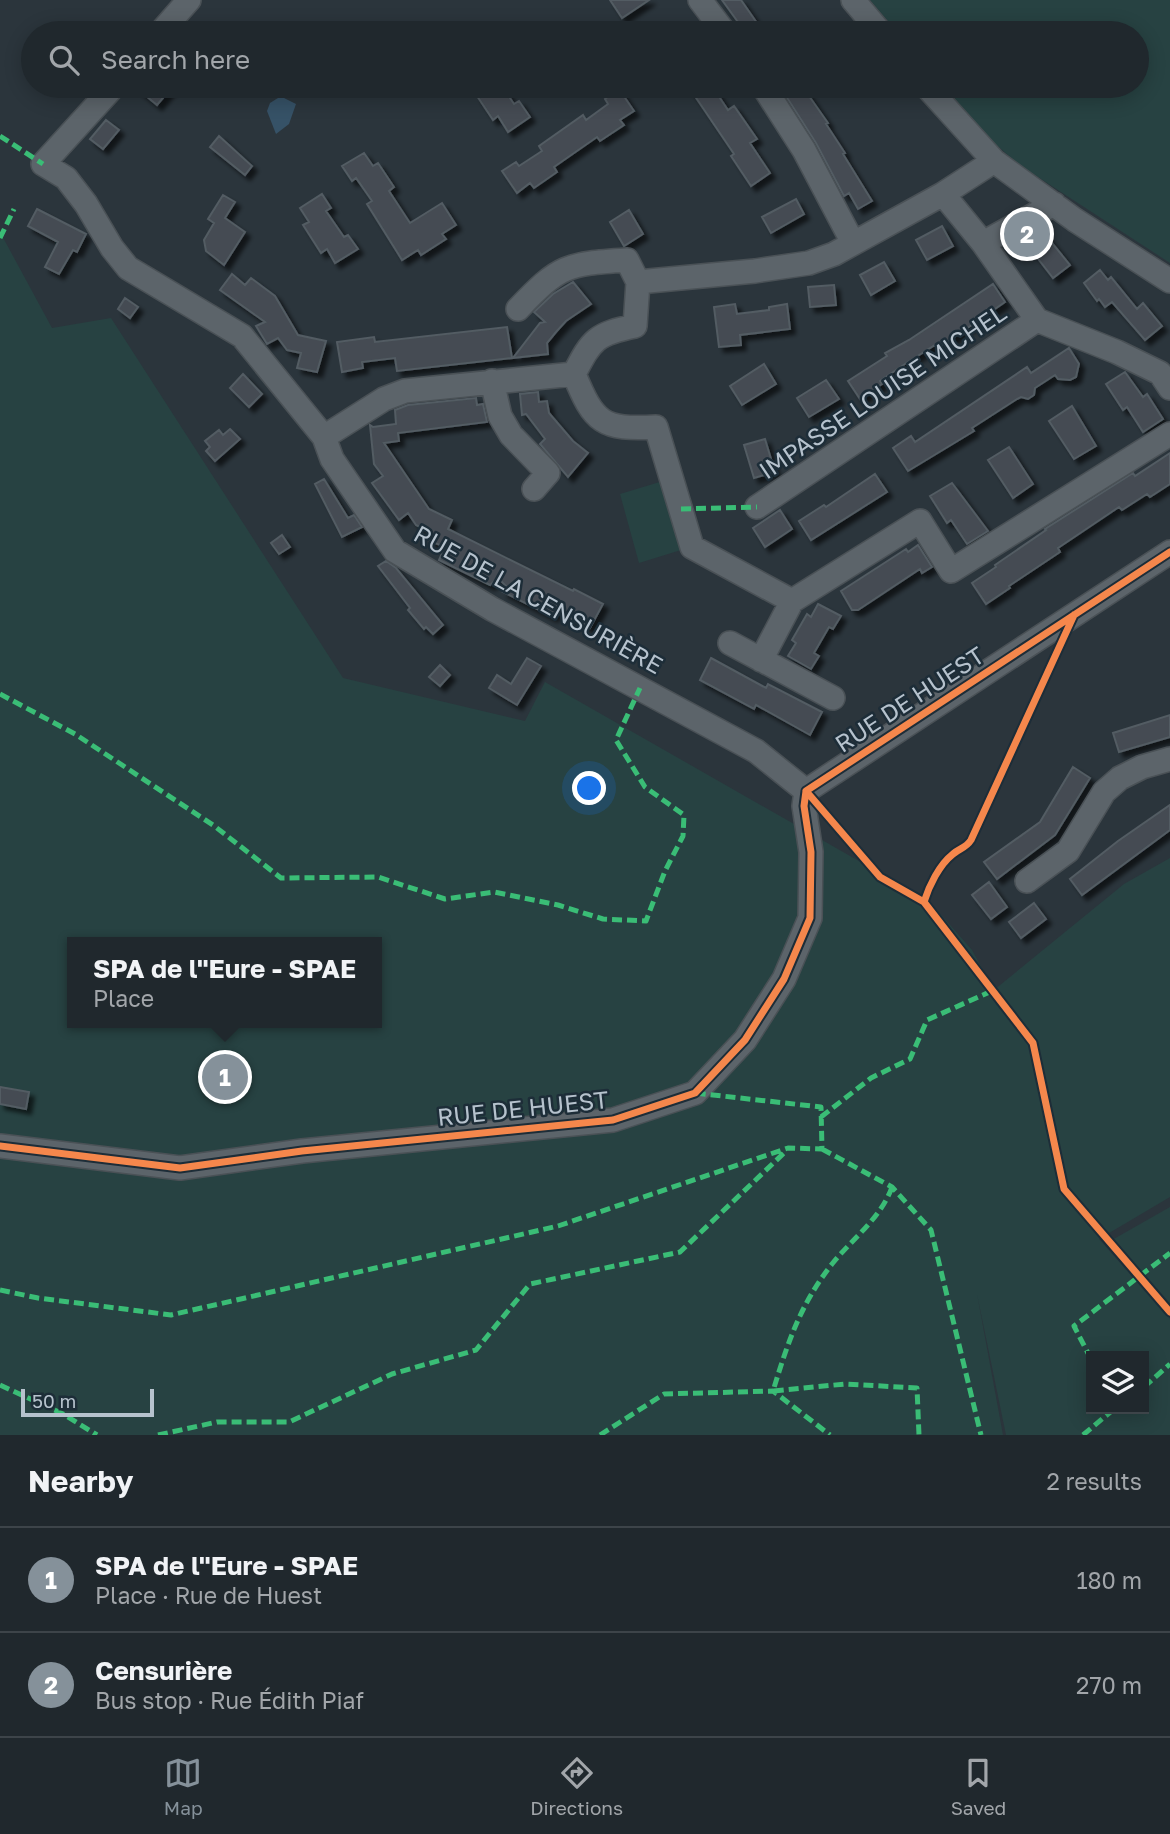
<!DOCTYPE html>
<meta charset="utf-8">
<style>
:root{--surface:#20282d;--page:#283035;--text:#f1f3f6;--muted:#a2a6aa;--line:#3d4449;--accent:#85919a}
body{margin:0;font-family:"Golos Text",sans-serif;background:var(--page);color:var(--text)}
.controls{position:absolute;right:21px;bottom:21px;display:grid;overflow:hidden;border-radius:0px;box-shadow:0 4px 18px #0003}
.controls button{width:63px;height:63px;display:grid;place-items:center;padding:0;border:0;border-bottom:2px solid var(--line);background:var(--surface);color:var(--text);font:35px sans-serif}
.scale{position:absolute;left:21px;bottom:18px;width:133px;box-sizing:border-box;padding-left:7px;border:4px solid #b6c2cd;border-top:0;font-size:19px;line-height:24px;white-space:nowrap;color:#b6c2cd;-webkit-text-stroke:5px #1d2d38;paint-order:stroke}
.you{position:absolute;left:590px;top:789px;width:24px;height:24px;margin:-18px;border:5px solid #fff;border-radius:50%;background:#1a73e8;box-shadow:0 0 0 10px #1a73e833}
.badge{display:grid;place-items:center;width:46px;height:46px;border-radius:50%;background:var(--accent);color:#fff;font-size:23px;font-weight:700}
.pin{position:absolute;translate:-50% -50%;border:4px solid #fff;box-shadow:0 2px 7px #0006}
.popup{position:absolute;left:67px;top:937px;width:315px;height:91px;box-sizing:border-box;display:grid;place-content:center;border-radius:0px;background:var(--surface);filter:drop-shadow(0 2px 5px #0005);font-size:23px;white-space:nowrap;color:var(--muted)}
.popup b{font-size:26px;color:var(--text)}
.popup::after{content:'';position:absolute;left:50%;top:100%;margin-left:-14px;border:14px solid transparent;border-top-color:var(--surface)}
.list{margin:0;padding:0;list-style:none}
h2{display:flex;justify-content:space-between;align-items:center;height:91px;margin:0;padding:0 28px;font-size:30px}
h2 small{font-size:23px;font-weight:400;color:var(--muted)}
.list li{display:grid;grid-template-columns:46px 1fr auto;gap:21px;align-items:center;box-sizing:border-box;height:105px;padding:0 28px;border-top:2px solid var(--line)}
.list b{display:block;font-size:26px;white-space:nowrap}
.list p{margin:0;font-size:23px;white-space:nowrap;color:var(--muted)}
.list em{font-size:23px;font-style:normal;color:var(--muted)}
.icon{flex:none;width:38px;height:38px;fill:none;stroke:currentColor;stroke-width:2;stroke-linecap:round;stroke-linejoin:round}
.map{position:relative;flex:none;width:1170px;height:1435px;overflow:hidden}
.search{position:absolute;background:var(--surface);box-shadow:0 4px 18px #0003;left:21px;right:21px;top:21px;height:77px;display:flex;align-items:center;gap:18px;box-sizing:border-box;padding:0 24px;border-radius:38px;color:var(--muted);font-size:26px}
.sheet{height:301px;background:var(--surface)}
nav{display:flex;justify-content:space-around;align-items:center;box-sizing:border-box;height:98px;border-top:2px solid var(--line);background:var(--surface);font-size:19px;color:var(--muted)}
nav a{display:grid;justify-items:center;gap:4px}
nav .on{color:var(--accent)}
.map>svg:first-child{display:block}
.green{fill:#274242;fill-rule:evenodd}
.water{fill:#365267}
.building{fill:#444c52;stroke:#535c63;stroke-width:2;filter:url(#shadow)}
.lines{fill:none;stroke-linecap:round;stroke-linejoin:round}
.minor-casing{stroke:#4a5156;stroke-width:26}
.minor{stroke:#5c646a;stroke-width:23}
.quiet{stroke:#3abd76;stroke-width:5;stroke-dasharray:10 5;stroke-linecap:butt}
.cycleway-casing{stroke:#1d2d38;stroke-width:11}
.cycleway{stroke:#f5874c;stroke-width:7}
.labels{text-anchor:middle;stroke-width:5;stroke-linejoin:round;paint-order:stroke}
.street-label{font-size:24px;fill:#b6c2cd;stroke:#1d2d38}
</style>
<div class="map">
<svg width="1170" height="1435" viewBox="0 0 1170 1435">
<defs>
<filter id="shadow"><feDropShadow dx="5" dy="5" stdDeviation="2" flood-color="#0009"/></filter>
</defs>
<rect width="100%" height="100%" fill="#2b353c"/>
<path class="green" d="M870,0H1170V263L1021,166L974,126L941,86H1137V33H898Z
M0,232L52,328L111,318L343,678L525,721L545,682L929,901L972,950L994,990L1124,884L1170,858V1197L1099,1239L1170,1319V1435H1006L977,1294L1003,1435H0ZM73,942H377V1023H73ZM1091,1356H1144V1409H1091Z
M663,481L681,550L639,563L620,494Z
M1170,1207V1307L1112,1240Z"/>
<path class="water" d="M278,98H284L296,104L289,124L276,134L267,111L270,103Z"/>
<path class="building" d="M610,0H649L622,18Z
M722,0H741L764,33H746Z
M134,86H173L157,105Z
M478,86H502L514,104L519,101L530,117L508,132L498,116L493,120L477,96L482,92Z
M688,86H712L728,110L734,106L757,139L750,143L770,173L751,186L731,156L734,154Z
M795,86H802L828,123L826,124L845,153L843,154L872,201L858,209L849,193L844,196L816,143L784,93Z
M619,89L634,111L620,120L624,125L600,141L597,137L554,167L557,172L534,188L530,183L517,193L502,171L516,162L519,166L542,151L539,146L583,115L586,120L608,104L605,99Z
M106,120L119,130L103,149L90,139Z
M219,136L252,166L245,175L210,147Z
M364,153L373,166L378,163L394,187L389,191L410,223L442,203L456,225L442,234L446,239L421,255L418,250L402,260L367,204L372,201L356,178L352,181L342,166Z
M322,194L331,208L326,211L344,237L348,235L358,249L335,263L327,249L321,253L303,225L309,222L300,208Z
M223,195L235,202L225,218L245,232L224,265L206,251L204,240L214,223L208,219Z
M796,199L804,214L771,233L762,217Z
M37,209L86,234L77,252L73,250L59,274L45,267L58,242L28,226Z
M629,210L643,234L624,246L610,222Z
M942,226L953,246L927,260L916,240Z
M1048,238L1070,265L1053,278L1032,251Z
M884,262L895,281L871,295L860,275Z
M1100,270L1108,280L1111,277L1137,309L1143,303L1162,326L1145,340L1112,302L1105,307L1099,299L1097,301L1084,283Z
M232,274L245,285L251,278L275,296L298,335L326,341L317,372L297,368L301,353L287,350L278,338L267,344L256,326L265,322L220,290Z
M573,282L591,304L566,321L556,332L547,343L548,354L513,358L540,323L545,322L534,312L553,294Z
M993,284L1005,302L937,349L935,345L905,364L880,381L882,384L860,399L848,381L887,356L885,353L909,340Z
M834,285L836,305L810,307L808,287Z
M125,298L138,307L130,318L118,309Z
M735,304L737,314L769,310V307L787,304L790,329L740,335L741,345L719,347L714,307Z
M507,327L512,358L397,371L395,358L362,362L363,368L342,372L337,342L374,337L375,342Z
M1069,348L1079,364L1076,377L1070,380L1058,379L1055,375L1035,388L1034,395L1028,399L1021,397L1017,399L972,428L974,431L908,471L893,448L911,436L915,442L1027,367L1031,373Z
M764,364L776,384L742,405L730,386Z
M1125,372L1143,397L1147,394L1163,419L1143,432L1127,407L1123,410L1106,384Z
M243,374L262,394L249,407L230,388Z
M826,380L839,399L809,417L797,398Z
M538,392L539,402L547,401L549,413L573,441L588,453L568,477L540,444L545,439L526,414L522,415L520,394Z
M476,398L477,405L483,404L487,422L398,433L399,441L384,443L429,509L452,520L448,529L573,591L574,589L603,604L590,628L556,611L553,617L503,592L507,587L498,578L490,585L439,560L445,547L430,541L433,534L416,525L408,513L399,520L372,483L383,476L374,464L370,425L373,427L396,424L395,410L408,405Z
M1072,406L1096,446L1074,459L1049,421Z
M230,429L240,439L215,461L206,451L210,447L205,441L219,430L223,435Z
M765,439L775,472L754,478L744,445Z
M1009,447L1033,484L1013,498L988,460Z
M1170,453V484L1150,497L1147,494L1122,510L1119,507L1058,548L1060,552L1009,586L1010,588L986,604L972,583L996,567L995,565L1046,530L1045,529L1133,473L1135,476Z
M875,474L887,492L811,540L799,521L824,505L826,507Z
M324,479L348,518L354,515L362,527L342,537L315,484Z
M952,483L988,531L967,544L951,520L947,523L930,496Z
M780,510L792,529L765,547L753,528Z
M282,535L290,547L279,554L271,543Z
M918,545L932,567L922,573L920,569L858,610H852L841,591L906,549L908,552Z
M386,561L396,568L443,625L433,634L426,627L424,629L408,610L410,608L378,566Z
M818,604L841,616L833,629L829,627L814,653L819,656L811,669L788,656L796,643L792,640L807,614L811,617Z
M527,658L541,666L517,705L489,688L497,675L511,684Z
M711,658L766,688L768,684L822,712L810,735L756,705L754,709L700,680Z
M440,665L450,675L440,686L429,677Z
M1170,715V737L1119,752L1113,733Z
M1073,767L1090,778L1055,835L997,879L984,862L1040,822Z
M1170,805V830L1082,895L1070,879L1118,841Z
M989,882L1007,907L991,919L972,895Z
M1034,903L1046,919L1021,938L1009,922Z
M0,1087L29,1092L26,1109L0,1104Z"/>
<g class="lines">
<defs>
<path id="minor" d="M700,0L725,33
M853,0L881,33
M160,33L189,0
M114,86L43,164L66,178L86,204L112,248L128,268L242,336L324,437L332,459L395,551L492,609L756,751L806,791
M763,86L804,150L853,243
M926,86L994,161L1075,220L1170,281
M994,161L943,194L983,243L1037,320L1117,352L1160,373L1170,388
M983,243L1054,204
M638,282L755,271L809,263L834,254L943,194
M518,309C560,265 566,264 627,260L638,282L635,326C596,334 592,339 574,374
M574,374C594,423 602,430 656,427L692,547L792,601
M492,381L500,416L511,435L548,473L534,489
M324,437L384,399L405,391L574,374
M757,507L1037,320
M792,601L920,521L951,571L1170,434
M730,643L833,698
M761,660L792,601
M1027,881L1068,851L1104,792L1120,778L1142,767L1170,759
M0,1146L180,1168L302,1151L613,1120L695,1093L745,1040L784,979L810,918L811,852L804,806L806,791L1170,552"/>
</defs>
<use href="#minor" class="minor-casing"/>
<use href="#minor" class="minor"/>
<path class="quiet" d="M0,136L43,164
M0,238L14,209
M681,509L757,507
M0,694L75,734L213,825L281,878L378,877L445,899L494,892L558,905L603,919L646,921L665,871L683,836L684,815L645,787L616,740L640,688
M821,1117L871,1078L910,1059L927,1020L994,990
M822,1149L892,1187L931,1230L981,1435
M892,1187C881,1218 853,1238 832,1264C800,1305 788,1342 773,1391L845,1384L917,1388L919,1435
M0,1290L38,1298L171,1315L558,1226L788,1148L822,1149L821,1107L695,1093
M1091,1359L1074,1326L1170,1253
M0,1385L63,1414L97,1435
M1144,1387L1170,1364
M158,1435L217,1422H289L392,1374L476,1350L530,1284L680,1252L785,1152
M600,1435L664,1394L773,1391L830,1435
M1083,1435L1114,1409"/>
<defs>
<path id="cycleway" d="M806,791L880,877L924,902L1033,1043L1064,1189L1170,1312
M924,902C929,886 939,865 953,854C960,848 966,848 971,840L1074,615
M0,1146L180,1168L302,1151L613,1120L695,1093L745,1040L784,979L810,918L811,852L804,806L806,791L1170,552"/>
</defs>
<use href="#cycleway" class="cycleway-casing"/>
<use href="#cycleway" class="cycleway"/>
</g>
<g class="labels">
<g class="street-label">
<text transform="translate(883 392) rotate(-34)" y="8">IMPASSE LOUISE MICHEL</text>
<text transform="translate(538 600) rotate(29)" y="8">RUE DE LA CENSURIÈRE</text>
<text transform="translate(910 700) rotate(-33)" y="8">RUE DE HUEST</text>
<text transform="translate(523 1109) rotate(-6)" y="8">RUE DE HUEST</text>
</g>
</g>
</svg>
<div class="controls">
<button><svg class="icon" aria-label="layers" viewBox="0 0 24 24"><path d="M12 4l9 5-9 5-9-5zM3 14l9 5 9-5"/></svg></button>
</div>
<div class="scale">50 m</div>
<div class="you"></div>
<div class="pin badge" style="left:225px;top:1077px">1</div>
<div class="popup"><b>SPA de l&quot;Eure - SPAE</b>Place</div>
<div class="pin badge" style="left:1027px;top:234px">2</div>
<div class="search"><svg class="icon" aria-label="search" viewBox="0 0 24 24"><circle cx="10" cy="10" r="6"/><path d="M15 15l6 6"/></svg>Search here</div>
</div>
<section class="sheet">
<h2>Nearby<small>2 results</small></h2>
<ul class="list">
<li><span class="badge">1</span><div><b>SPA de l&quot;Eure - SPAE</b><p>Place · Rue de Huest</p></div><em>180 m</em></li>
<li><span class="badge">2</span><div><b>Censurière</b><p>Bus stop · Rue Édith Piaf</p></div><em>270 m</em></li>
</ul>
</section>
<nav>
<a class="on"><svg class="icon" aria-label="map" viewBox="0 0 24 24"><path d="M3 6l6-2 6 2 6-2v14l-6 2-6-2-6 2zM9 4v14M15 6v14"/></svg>Map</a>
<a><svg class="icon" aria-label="directions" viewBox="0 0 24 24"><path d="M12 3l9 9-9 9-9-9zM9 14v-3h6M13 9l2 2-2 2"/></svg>Directions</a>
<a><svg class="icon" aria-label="saved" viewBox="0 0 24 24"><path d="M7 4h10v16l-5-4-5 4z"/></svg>Saved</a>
</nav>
